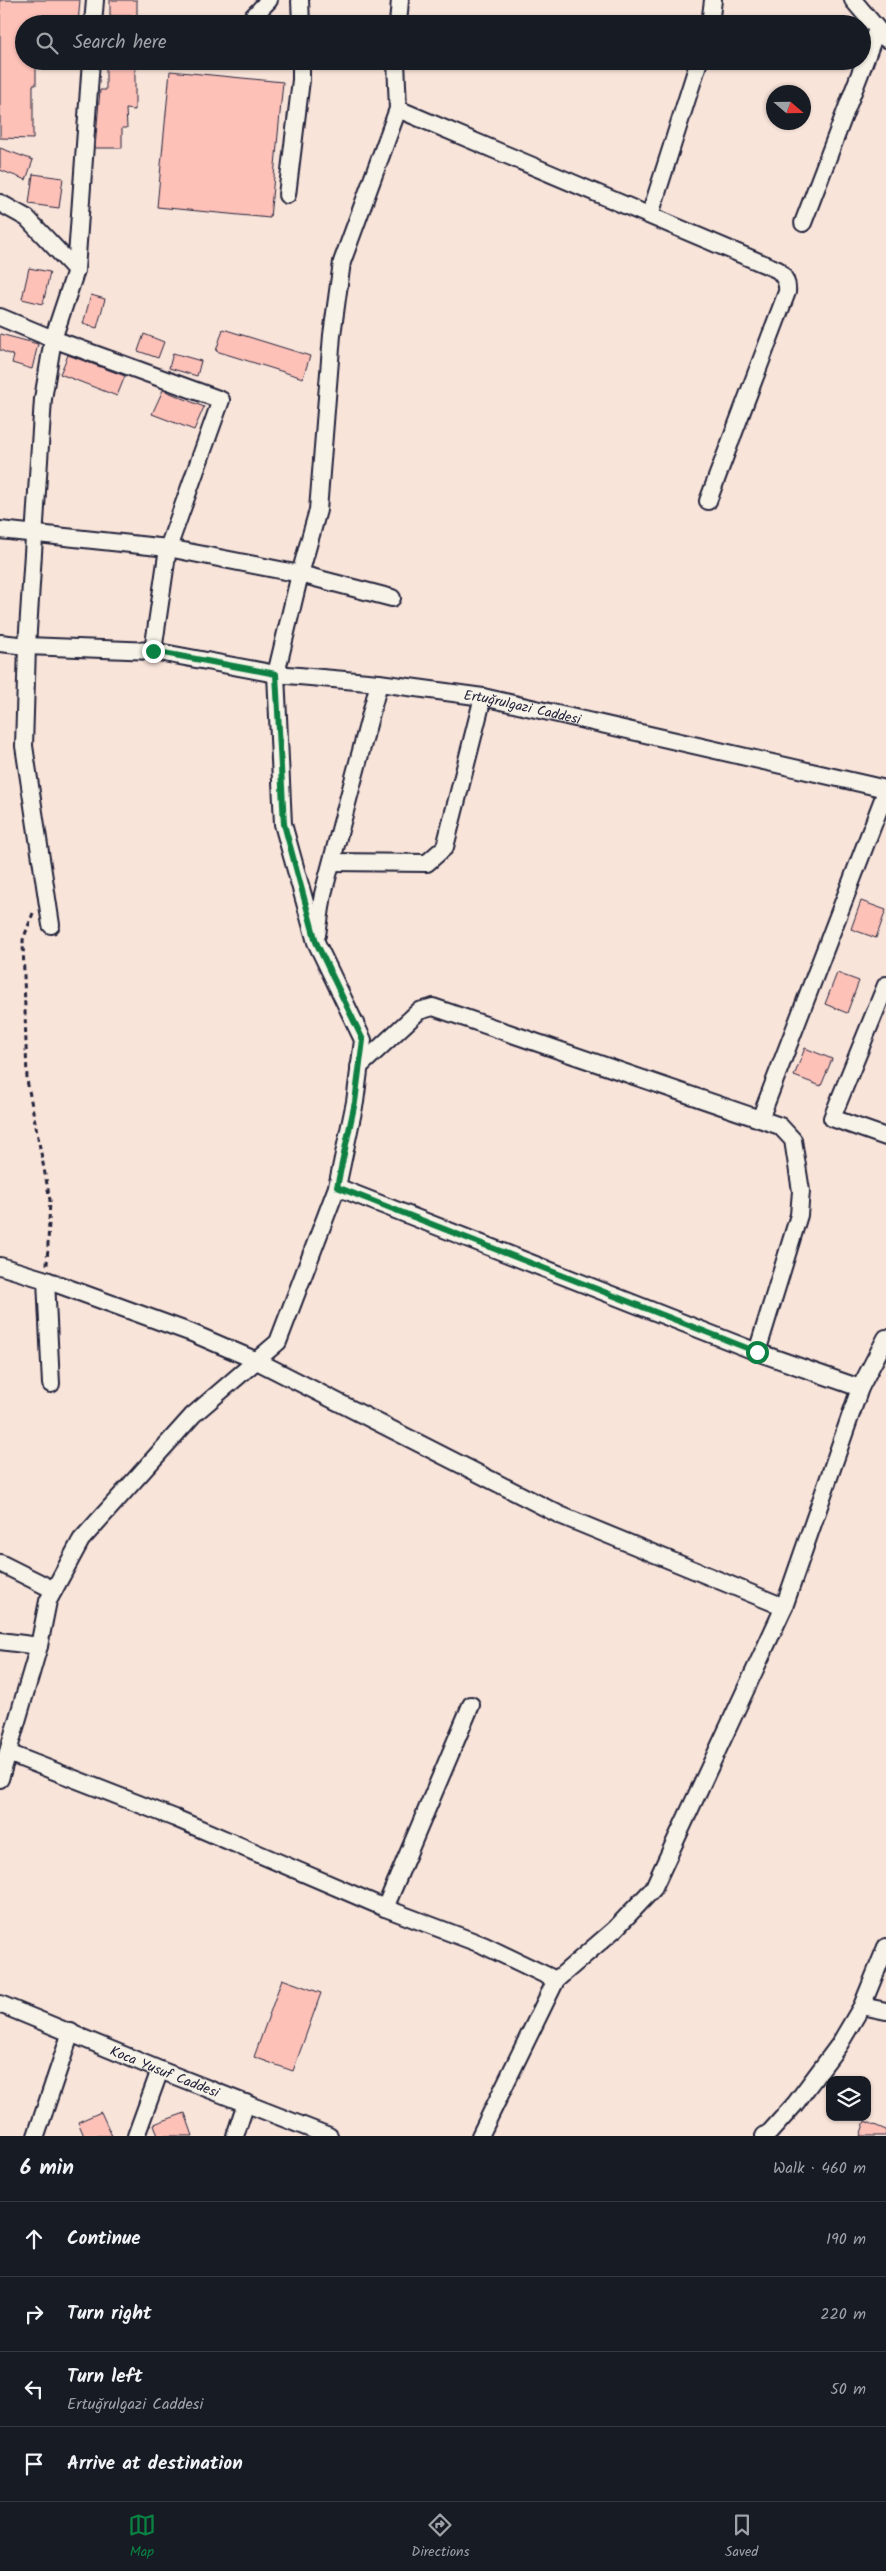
<!DOCTYPE html>
<meta charset="utf-8">
<style>
:root{--surface:#171b24;--page:#20242c;--text:#f1f3f6;--muted:#9ea1a6;--line:#363941;--accent:#0b8043}
body{margin:0;font-family:Kalam,sans-serif;background:var(--page);color:var(--text)}
.controls{position:absolute;right:15px;bottom:15px;display:grid;overflow:hidden;border-radius:10px;box-shadow:0 1px 4px #0004}
.controls button{width:45px;height:45px;display:grid;place-items:center;padding:0;border:0;border-bottom:1px solid var(--line);background:var(--surface);color:var(--text);font:25px sans-serif}
.compass{position:absolute;left:766px;top:85px;width:45px;height:45px;border-radius:50%;background:var(--surface);box-shadow:0 1px 4px #0004;rotate:110deg}
.stop{position:absolute;width:15px;height:15px;margin:-11px;border:4px solid #0b8043;border-radius:50%;background:#fff}
.stop.end{background:#0b8043;border-color:#fff;box-shadow:0 1px 5px #0008}
.list{margin:0;padding:0;list-style:none}
h2{display:flex;justify-content:space-between;align-items:center;height:65px;margin:0;padding:0 20px;font-size:21px}
h2 small{font-size:16px;font-weight:400;color:var(--muted)}
.list li{display:grid;grid-template-columns:32px 1fr auto;gap:15px;align-items:center;box-sizing:border-box;height:75px;padding:0 20px;border-top:1px solid var(--line)}
.list b{display:block;font-size:19px;white-space:nowrap}
.list p{margin:0;font-size:16px;white-space:nowrap;color:var(--muted)}
.list em{font-size:16px;font-style:normal;color:var(--muted)}
.icon{flex:none;width:28px;height:28px;fill:none;stroke:currentColor;stroke-width:2;stroke-linecap:round;stroke-linejoin:round}
.map{position:relative;flex:none;width:886px;height:2136px;overflow:hidden}
.search{position:absolute;background:var(--surface);box-shadow:0 1px 4px #0004;left:15px;right:15px;top:15px;height:55px;display:flex;align-items:center;gap:12px;box-sizing:border-box;padding:0 18px;border-radius:28px;color:var(--muted);font-size:19px}
.sheet{height:365px;background:var(--surface)}
nav{display:flex;justify-content:space-around;align-items:center;box-sizing:border-box;height:70px;border-top:1px solid var(--line);background:var(--surface);font-size:14px;color:var(--muted)}
nav a{display:grid;justify-items:center;gap:2px}
nav .on{color:var(--accent)}
.map>svg:first-child{display:block}
.building{fill:#fdc1b8;stroke:#22223b}
.lines{fill:none;stroke-linecap:round;stroke-linejoin:round}
.minor-casing{stroke:#22223b;stroke-width:20}
.path{stroke:#22223b;stroke-width:3;stroke-dasharray:5 4;stroke-linecap:butt}
.minor{stroke:#f7f3e8;stroke-width:16}
.route{stroke:#0b8043;stroke-width:6}
.labels{text-anchor:middle;stroke-width:4;stroke-linejoin:round;paint-order:stroke}
.street-label{font-size:14px;fill:#22223b;stroke:#f7f3e8}
</style>
<div class="map">
<svg width="886" height="2136" viewBox="0 0 886 2136">
<rect width="100%" height="100%" fill="#f9e4da"/>
<filter id="ink" filterUnits="userSpaceOnUse"><feTurbulence type="fractalNoise" baseFrequency=".02" numOctaves="2"/><feDisplacementMap in="SourceGraphic" scale="10" xChannelSelector="R" yChannelSelector="G"/><feConvolveMatrix kernelMatrix="1 2 1 2 8 2 1 2 1" color-interpolation-filters="sRGB"/></filter>
<g filter="url(#ink)">
<path class="building" d="M0,0H80L78,24H24V61H36V85H33V139L0,138Z
M110,0H137V16H110Z
M106,61H135V110L126,109L127,128H122V148H95L100,90H106Z
M170,71L283,82L270,218L157,207Z
M0,148L33,160L26,180L0,170Z
M33,174L63,178L59,208L29,204Z
M29,268L50,272L43,304L22,299Z
M91,295L105,299L97,328L83,324Z
M223,329L310,356L303,378L216,351Z
M0,334L38,344L32,369L12,363L14,356L0,350Z
M144,334L164,342L158,358L138,351Z
M173,353L201,361L197,376L169,368Z
M68,355L125,376L117,396L60,374Z
M163,390L204,407L194,430L152,414Z
M861,901L886,910L876,938L851,929Z
M837,973L859,981L847,1013L825,1004Z
M805,1048L832,1059L821,1086L794,1076Z
M282,1979L321,1993L293,2071L254,2057Z
M101,2112L112,2136H84L78,2122Z
M185,2113L193,2136H158L154,2124Z
M865,2121L886,2130V2136H860Z"/>
<g class="lines">
<defs>
<g id="minor">
<path d="M300,0L301,24"/>
<path d="M853,0L886,39"/>
<path d="M93,24L95,0"/>
<path d="M252,24L251,19L269,0"/>
<path d="M398,24L400,0"/>
<path d="M710,24L713,0"/>
<path d="M398,109L778,270C785,277 788,283 787,292L708,501"/>
<path d="M287,195L301,80V61"/>
<path d="M0,203L27,218L76,270"/>
<path d="M650,215L699,61"/>
<path d="M803,223L877,29"/>
<path d="M0,317L53,339L221,400L168,548L153,651L27,646L0,643"/>
<path d="M0,530L168,548L300,574L392,598"/>
<path id="s1" d="M153,651L276,674L379,683L483,697L886,789"/>
<path d="M332,862L427,863L445,847L483,697"/>
<path d="M51,925L24,746L27,646L43,399L53,339L76,270L91,61"/>
<path d="M317,935L323,894L379,683"/>
<path d="M886,985L832,1118L886,1137"/>
<path d="M359,1067L419,1011L433,1007L780,1126L793,1140L801,1191L799,1215L757,1352"/>
<path d="M760,1119L886,791"/>
<path d="M337,1187L757,1352L860,1388"/>
<path d="M0,1266L46,1280L192,1333L255,1360L560,1515L784,1607"/>
<path d="M46,1280L51,1384"/>
<path d="M0,1563L54,1590"/>
<path d="M0,1641L39,1646"/>
<path d="M8,1753L175,1818L385,1908L483,1945L556,1980"/>
<path d="M0,1779L39,1646L48,1601L81,1540L193,1415L278,1342L337,1187L355,1102L363,1040L316,942L283,824L276,674L300,574L318,510L332,335L342,262L398,109L396,61"/>
<path d="M385,1908L471,1705"/>
<path id="s2" d="M0,2004L160,2070L329,2136"/>
<path d="M862,2006L886,2011"/>
<path d="M36,2136L71,2032"/>
<path d="M136,2136L160,2070"/>
<path d="M235,2136L246,2103"/>
<path d="M480,2136L556,1980L615,1929L653,1889L784,1607L860,1388L886,1338"/>
<path d="M764,2136L770,2132L795,2104L839,2045L862,2006L886,1947"/>
</g>
</defs>
<use href="#minor" class="minor-casing"/>
<path class="path" d="M33,913L23,940L27,1080L50,1200L47,1265"/>
<use href="#minor" class="minor"/>
</g>
</g>
<g class="lines" filter="url(#ink)">
<path class="route" d="M153,651L276,674L284,824L316,942L363,1040L355,1102L337,1187L757,1352"/>
</g>
<g class="labels">
<g class="street-label">
<text dy="5" stroke="none"><textPath href="#s1" startOffset="374">Ertuğrulgazi Caddesi</textPath></text>
<text dy="5" stroke="none"><textPath href="#s2" startOffset="178">Koca Yusuf Caddesi</textPath></text>
</g>
</g>
</svg>
<div class="controls">
<button><svg class="icon" aria-label="layers" viewBox="0 0 24 24"><path d="M12 4l9 5-9 5-9-5zM3 14l9 5 9-5"/></svg></button>
</div>
<svg class="compass" viewBox="-18 -18 36 36"><path d="M0-13l5 13h-10z" fill="#e53935"/><path d="M0 13l5-13h-10z" fill="#9ea1a6"/></svg>
<div class="stop" style="left:757px;top:1352px"></div>
<div class="stop end" style="left:153px;top:651px"></div>
<div class="search"><svg class="icon" aria-label="search" viewBox="0 0 24 24"><circle cx="10" cy="10" r="6"/><path d="M15 15l6 6"/></svg>Search here</div>
</div>
<section class="sheet">
<h2>6 min<small>Walk · 460 m</small></h2>
<ul class="list">
<li><svg class="icon" aria-label="ahead" viewBox="0 0 24 24"><path d="M12 20V5M6 11l6-6 6 6"/></svg><div><b>Continue</b></div><em>190 m</em></li>
<li><svg class="icon" aria-label="right" viewBox="0 0 24 24"><path d="M7 20v-9h11M14 6l5 5-5 5"/></svg><div><b>Turn right</b></div><em>220 m</em></li>
<li><svg class="icon" aria-label="left" viewBox="0 0 24 24"><path d="M17 20v-9H6M10 6l-5 5 5 5"/></svg><div><b>Turn left</b><p>Ertuğrulgazi Caddesi</p></div><em>50 m</em></li>
<li><svg class="icon" aria-label="arrive" viewBox="0 0 24 24"><path d="M6 21V4h12l-3 4 3 4H6"/></svg><div><b>Arrive at destination</b></div></li>
</ul>
</section>
<nav>
<a class="on"><svg class="icon" aria-label="map" viewBox="0 0 24 24"><path d="M3 6l6-2 6 2 6-2v14l-6 2-6-2-6 2zM9 4v14M15 6v14"/></svg>Map</a>
<a><svg class="icon" aria-label="directions" viewBox="0 0 24 24"><path d="M12 3l9 9-9 9-9-9zM9 14v-3h6M13 9l2 2-2 2"/></svg>Directions</a>
<a><svg class="icon" aria-label="saved" viewBox="0 0 24 24"><path d="M7 4h10v16l-5-4-5 4z"/></svg>Saved</a>
</nav>
